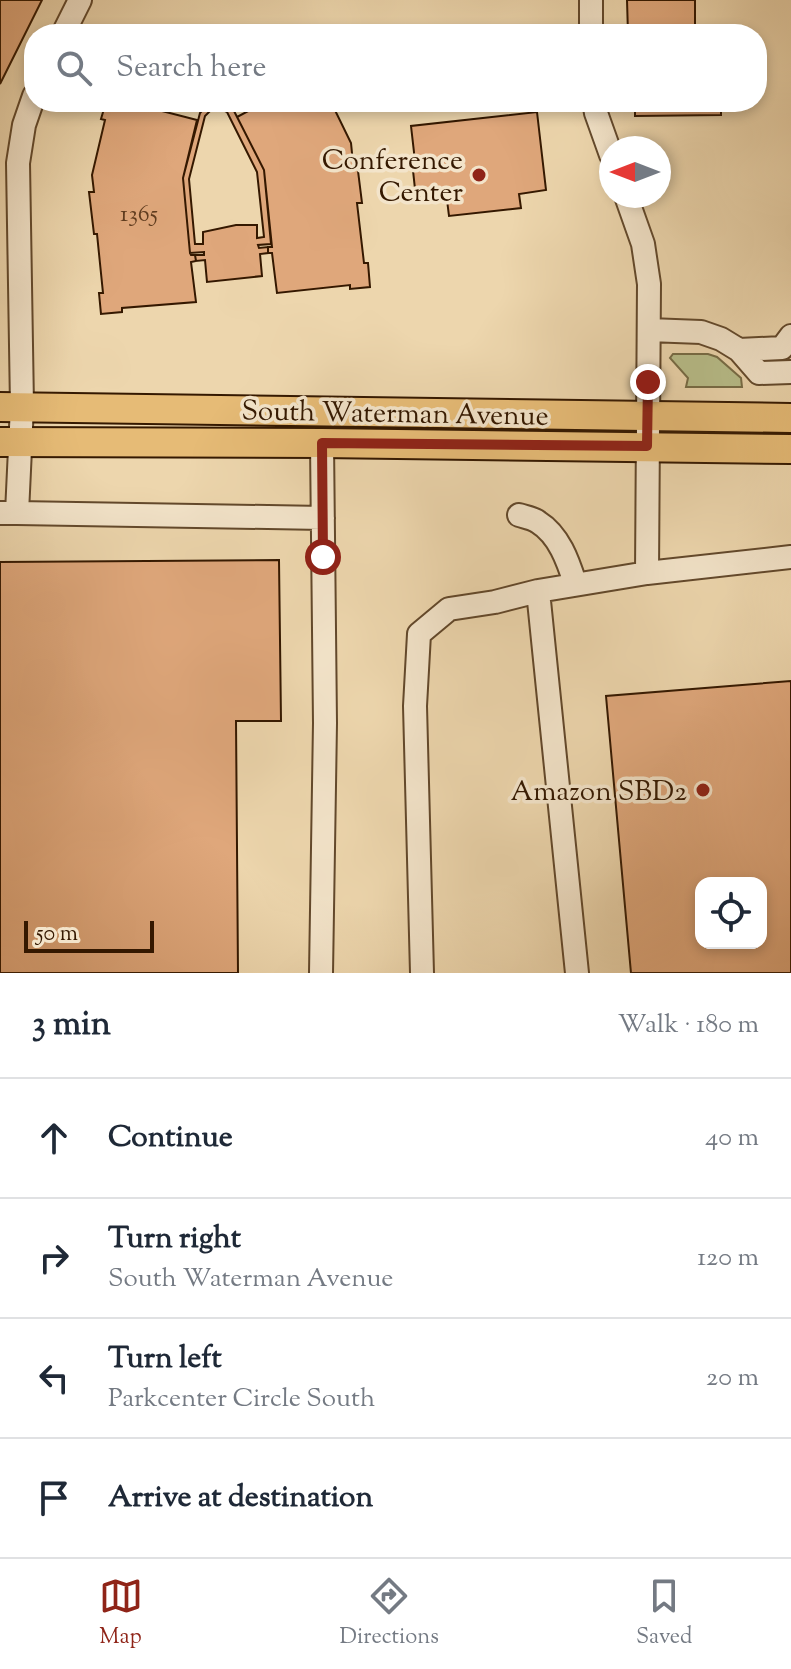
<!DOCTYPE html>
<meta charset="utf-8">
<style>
:root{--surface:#fff;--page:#f6f6f7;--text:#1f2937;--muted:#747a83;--line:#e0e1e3;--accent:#8f2418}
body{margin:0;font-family:"Sorts Mill Goudy",serif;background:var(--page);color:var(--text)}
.controls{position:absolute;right:24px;bottom:24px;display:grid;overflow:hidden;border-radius:16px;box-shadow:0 4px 12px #0003}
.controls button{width:72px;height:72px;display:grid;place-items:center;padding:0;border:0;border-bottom:2px solid var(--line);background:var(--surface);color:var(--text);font:40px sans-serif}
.compass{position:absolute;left:599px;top:136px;width:72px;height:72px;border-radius:50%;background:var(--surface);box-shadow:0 4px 12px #0003;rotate:270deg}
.scale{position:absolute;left:24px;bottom:20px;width:130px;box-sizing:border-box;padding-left:8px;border:4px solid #341800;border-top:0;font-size:22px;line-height:28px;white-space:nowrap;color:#341800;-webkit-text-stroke:6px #f3e4ca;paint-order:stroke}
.stop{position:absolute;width:24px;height:24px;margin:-18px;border:6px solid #8f2418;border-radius:50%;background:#fff}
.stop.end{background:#8f2418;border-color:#fff;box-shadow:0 2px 8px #0008}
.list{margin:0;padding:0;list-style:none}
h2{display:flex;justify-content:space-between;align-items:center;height:104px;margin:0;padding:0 32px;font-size:34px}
h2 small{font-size:26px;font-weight:400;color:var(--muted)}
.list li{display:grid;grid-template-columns:52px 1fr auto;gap:24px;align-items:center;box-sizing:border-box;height:120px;padding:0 32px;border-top:2px solid var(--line)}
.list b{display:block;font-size:30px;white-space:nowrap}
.list p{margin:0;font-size:26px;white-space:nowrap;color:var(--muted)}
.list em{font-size:26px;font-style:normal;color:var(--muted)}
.icon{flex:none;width:44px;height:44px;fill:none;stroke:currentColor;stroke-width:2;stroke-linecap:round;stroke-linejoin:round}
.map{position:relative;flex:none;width:791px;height:973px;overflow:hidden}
.search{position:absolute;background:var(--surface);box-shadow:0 4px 12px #0003;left:24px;right:24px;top:24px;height:88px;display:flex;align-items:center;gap:20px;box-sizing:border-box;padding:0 28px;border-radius:32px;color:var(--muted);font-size:30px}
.sheet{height:584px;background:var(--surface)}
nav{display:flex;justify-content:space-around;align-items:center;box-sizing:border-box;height:112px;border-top:2px solid var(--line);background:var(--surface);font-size:22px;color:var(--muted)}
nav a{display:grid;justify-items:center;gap:4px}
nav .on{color:var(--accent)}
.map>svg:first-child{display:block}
.green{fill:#b8be8a;stroke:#766b45;stroke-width:2}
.building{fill:#dfa77b;stroke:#341800;stroke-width:2;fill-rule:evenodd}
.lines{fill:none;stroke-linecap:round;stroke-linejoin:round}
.minor-casing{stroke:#62482b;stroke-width:26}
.major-casing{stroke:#341800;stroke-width:32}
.minor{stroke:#f3e4ca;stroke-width:22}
.major{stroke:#e6bb76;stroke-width:28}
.route{stroke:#8f2418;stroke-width:10}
.poi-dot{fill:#8f2418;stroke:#f3e4ca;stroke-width:3}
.labels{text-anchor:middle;stroke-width:7;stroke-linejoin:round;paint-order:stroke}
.number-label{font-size:24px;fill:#5f3c1f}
.poi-label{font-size:28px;fill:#341800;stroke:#f3e4ca;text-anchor:end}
.street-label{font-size:28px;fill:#341800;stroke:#f3e4ca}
</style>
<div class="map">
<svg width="791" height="973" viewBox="0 0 791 973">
<rect width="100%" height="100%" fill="#edd6ad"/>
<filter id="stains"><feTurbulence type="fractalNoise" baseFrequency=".0025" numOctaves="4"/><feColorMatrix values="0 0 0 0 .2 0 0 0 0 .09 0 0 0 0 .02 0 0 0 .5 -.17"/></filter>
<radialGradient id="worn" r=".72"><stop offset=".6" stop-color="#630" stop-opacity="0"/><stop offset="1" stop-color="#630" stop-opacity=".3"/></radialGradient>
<path class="green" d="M673,354H708L717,357L741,378L742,387H686L688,378L670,358Z"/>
<path class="building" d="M0,0H42L0,84Z
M627,0H695V32H720V34H628Z
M106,102H127L197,120L183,178L190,253L191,255H195L196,261L191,262L196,302L122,308V312L101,314L99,293H103L97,234H94L89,192H94L92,175L105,120L101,119Z
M213,102H222L232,107L264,170L271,244L258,245L259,248L268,247V253L260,254L262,276L207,282L205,260L196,261L195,255H204V252L190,253L183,178L200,113L208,104ZM213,108H219L227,112L257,172L264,237L257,238V225H236L203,232V244H195L189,179L205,116Z
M265,102H331L351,143L353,163H357L362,203H357L364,263H368L370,287L350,289V285L277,293L272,253H268V247H272L264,170L237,117Z
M413,102H433L434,108L413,110Z
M635,102H721V115L635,116Z
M537,112L546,190L519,194L521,208L449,216L447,200L420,202L419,188L415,189L412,161H415L411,126Z
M279,560L281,721H236L238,973H0V562Z
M791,681V973H631L606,696ZM701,883H761V943H701Z"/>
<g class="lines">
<defs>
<path id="minor" d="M63,34L80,0
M591,34V0
M594,102L596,113L611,155
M626,196L643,244L649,284L647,573
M649,330L701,332L721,339L739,350L782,348L791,336
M739,350L759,373L791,372
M0,513H17L22,406L18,163L24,125L34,96
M17,513L323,518
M519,515C525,517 533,518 538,522C559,535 568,561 575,583
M321,973L325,723L322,443
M422,973L415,706L419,634L449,609L495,602L538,591
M577,973L538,591L647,573L791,557"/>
<path id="major" d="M0,407L791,418
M0,442L322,443L791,449"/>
</defs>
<use href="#minor" class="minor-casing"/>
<use href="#major" class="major-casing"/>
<use href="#minor" class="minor"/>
<use href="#major" class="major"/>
</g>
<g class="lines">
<path class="route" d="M323,557L322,443L647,446L648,382"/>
</g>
<g class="poi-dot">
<circle cx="479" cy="175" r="8"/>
<circle cx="703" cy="790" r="8"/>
</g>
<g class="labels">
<g class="number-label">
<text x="139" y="221">1365</text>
</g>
<g class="poi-label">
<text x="463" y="169">Conference<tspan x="463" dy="32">Center</tspan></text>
<text x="687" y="800">Amazon SBD2</text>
</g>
<g class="street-label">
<text transform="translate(395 412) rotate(1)" y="10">South Waterman Avenue</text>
</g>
</g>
<rect width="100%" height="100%" filter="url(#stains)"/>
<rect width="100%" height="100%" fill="url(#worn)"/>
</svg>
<div class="controls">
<button><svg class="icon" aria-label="locate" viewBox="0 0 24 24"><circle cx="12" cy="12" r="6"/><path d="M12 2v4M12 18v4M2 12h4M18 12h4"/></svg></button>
</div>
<svg class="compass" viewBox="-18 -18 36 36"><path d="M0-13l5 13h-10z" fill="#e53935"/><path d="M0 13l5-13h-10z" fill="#747a83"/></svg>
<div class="scale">50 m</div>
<div class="stop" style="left:323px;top:557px"></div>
<div class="stop end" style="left:648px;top:382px"></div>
<div class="search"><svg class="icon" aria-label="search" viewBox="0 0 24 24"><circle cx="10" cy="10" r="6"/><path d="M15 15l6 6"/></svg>Search here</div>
</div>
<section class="sheet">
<h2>3 min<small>Walk · 180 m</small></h2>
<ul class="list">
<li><svg class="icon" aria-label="ahead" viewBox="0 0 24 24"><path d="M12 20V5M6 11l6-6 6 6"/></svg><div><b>Continue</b></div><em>40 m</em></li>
<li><svg class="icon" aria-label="right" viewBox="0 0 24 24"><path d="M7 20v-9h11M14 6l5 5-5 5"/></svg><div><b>Turn right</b><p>South Waterman Avenue</p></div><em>120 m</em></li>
<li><svg class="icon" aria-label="left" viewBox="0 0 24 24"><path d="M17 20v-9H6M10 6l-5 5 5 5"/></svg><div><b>Turn left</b><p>Parkcenter Circle South</p></div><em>20 m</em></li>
<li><svg class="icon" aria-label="arrive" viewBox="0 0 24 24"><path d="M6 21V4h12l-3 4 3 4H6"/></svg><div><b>Arrive at destination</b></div></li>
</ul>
</section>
<nav>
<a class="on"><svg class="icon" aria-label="map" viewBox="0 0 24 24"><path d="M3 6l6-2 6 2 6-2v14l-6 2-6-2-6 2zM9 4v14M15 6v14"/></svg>Map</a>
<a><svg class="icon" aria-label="directions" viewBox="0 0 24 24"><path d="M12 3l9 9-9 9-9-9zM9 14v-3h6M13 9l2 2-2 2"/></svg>Directions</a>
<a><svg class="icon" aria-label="saved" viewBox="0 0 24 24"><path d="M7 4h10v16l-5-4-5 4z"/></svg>Saved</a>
</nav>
